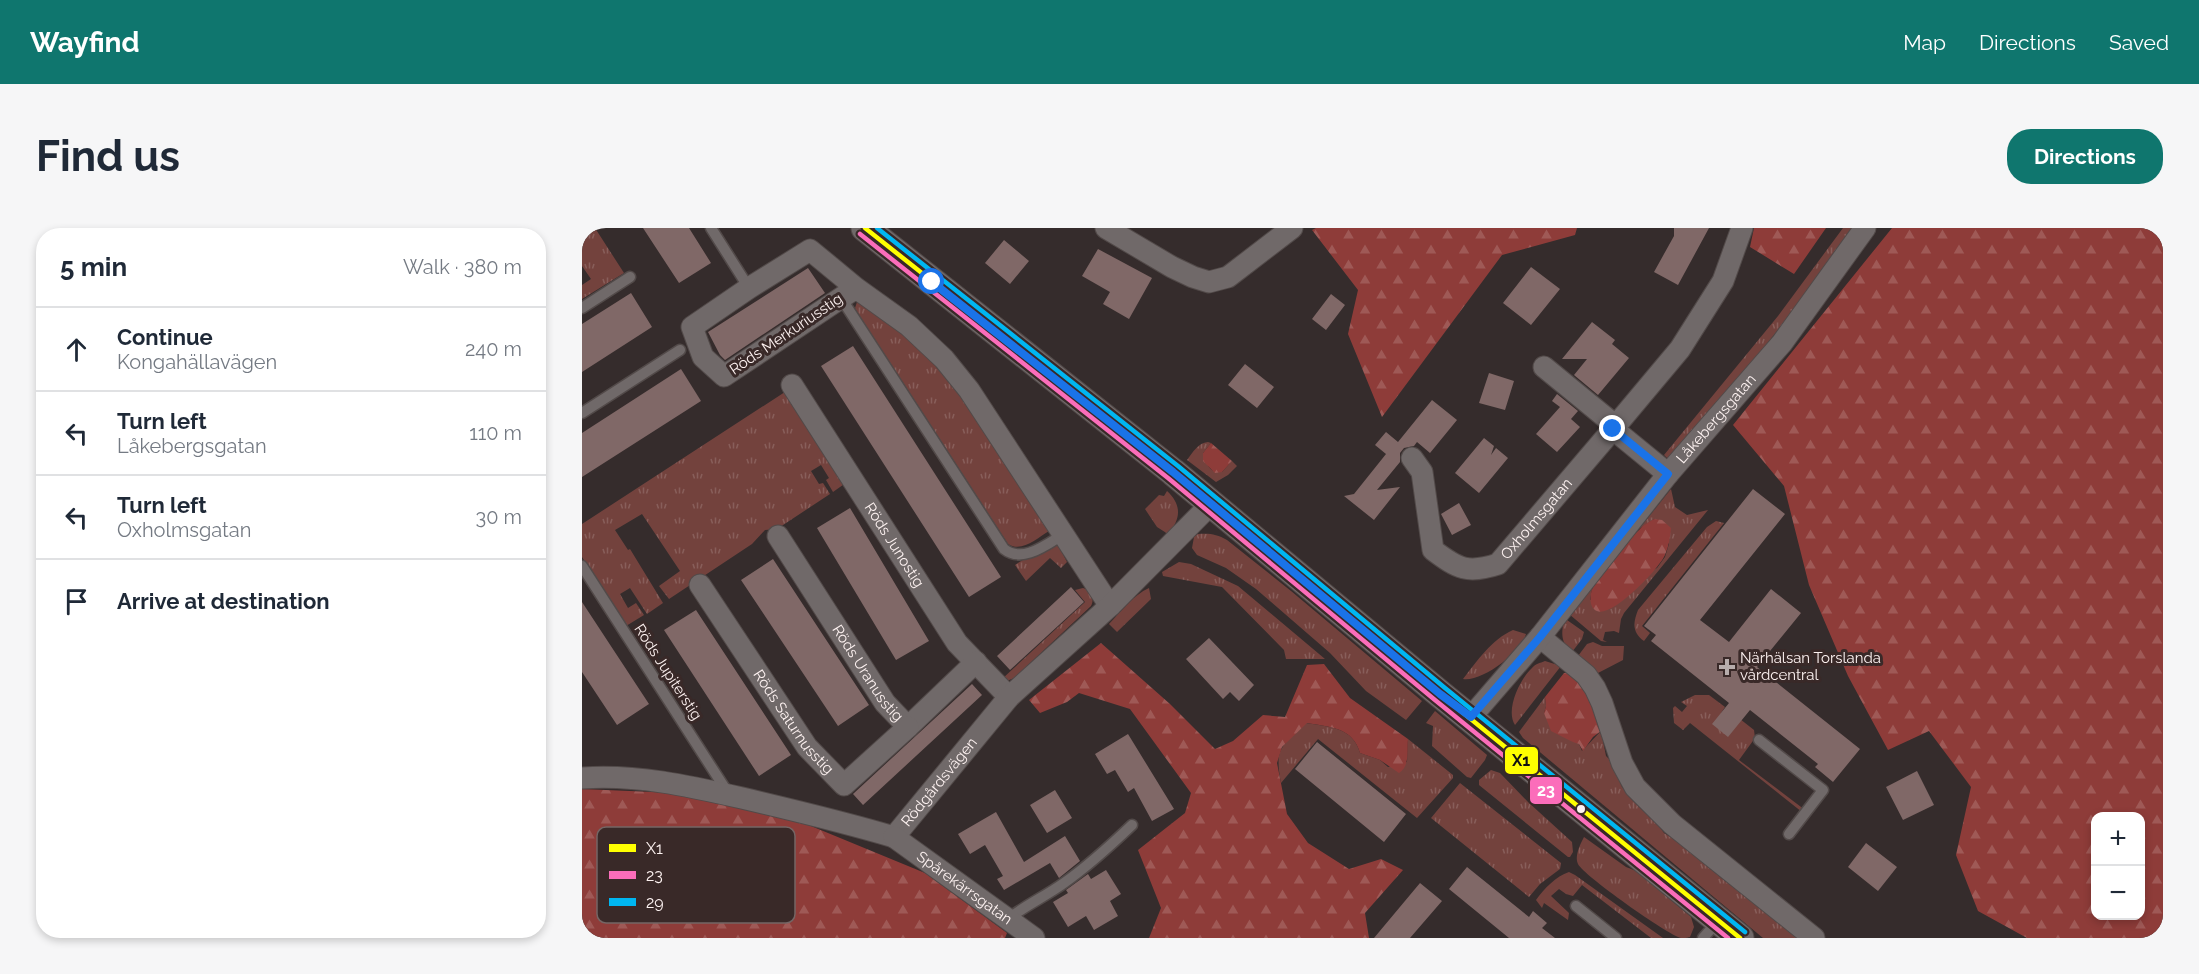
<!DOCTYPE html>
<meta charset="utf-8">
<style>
:root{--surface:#fff;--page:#f6f6f7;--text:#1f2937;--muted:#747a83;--line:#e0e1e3;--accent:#0f766e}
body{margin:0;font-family:Raleway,sans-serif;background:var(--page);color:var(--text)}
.controls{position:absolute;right:18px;bottom:18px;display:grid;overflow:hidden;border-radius:12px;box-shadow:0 3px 9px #0003}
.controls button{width:54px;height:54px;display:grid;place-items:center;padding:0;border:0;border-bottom:2px solid var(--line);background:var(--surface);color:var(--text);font:30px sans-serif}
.stop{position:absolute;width:18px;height:18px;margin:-14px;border:4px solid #1a73e8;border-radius:50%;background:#fff}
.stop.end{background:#1a73e8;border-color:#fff;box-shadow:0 2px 6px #0008}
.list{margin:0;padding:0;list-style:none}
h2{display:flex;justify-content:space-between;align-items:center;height:78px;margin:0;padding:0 24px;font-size:26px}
h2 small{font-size:20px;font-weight:400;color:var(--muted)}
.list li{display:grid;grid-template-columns:39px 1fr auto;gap:18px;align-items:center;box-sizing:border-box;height:84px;padding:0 24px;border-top:2px solid var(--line)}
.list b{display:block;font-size:22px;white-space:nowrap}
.list p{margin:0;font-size:20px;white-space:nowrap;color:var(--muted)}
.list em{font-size:20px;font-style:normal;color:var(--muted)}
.icon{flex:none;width:33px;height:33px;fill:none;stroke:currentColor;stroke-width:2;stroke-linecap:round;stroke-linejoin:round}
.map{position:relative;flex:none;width:1581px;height:710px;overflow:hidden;border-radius:24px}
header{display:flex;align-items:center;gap:36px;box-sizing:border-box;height:84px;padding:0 30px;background:var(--accent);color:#fff}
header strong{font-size:28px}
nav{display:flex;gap:33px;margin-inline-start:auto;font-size:21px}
.intro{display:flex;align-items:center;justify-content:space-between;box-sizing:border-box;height:144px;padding:0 36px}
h1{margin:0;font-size:42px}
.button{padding:15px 27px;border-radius:24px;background:var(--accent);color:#fff;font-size:21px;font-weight:700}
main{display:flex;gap:36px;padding:0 36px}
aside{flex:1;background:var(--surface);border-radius:24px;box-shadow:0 3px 9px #0003}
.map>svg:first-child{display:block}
.grass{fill:url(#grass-tufts)}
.forest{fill:url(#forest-firs);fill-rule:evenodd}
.building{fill:#806867}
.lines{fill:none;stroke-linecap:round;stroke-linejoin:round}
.service-casing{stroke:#524a49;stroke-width:13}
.minor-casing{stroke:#524a49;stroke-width:23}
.tertiary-casing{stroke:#524a49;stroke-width:29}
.service{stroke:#706969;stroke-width:10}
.minor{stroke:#706969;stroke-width:21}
.tertiary{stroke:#706969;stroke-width:27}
.bus-1-casing{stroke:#392928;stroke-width:9}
.bus-2-casing{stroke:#392928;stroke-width:9}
.bus-3-casing{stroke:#392928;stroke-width:9}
.bus-1{stroke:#ff0;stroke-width:4.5}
.bus-2{stroke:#fb6dba;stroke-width:4.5}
.bus-3{stroke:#00b6f1;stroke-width:4.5}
.route{stroke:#1a73e8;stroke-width:8}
.poi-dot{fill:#b7adac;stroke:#392928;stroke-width:2}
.bus-dot{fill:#fdf2f1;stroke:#392928;stroke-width:2}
.labels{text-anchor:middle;stroke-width:6;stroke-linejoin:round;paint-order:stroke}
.street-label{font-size:15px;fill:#fdf2f1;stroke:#392928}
.poi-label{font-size:15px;fill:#fdf2f1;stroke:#392928;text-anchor:start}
.key{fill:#392928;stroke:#746564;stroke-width:1.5}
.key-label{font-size:16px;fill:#fdf2f1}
.line-badge{stroke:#392928;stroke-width:2}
.badge-label{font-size:16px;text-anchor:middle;font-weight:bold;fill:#fff}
.pale-badge-label{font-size:16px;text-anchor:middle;font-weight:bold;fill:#111}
</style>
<header>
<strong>Wayfind</strong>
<nav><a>Map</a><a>Directions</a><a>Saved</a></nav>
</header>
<div class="intro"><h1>Find us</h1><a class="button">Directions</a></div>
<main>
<aside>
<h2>5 min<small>Walk · 380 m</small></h2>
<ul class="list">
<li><svg class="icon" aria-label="ahead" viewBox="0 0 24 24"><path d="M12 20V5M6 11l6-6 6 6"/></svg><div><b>Continue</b><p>Kongahällavägen</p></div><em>240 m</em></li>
<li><svg class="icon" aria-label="left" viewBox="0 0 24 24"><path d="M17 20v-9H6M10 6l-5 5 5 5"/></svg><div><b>Turn left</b><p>Låkebergsgatan</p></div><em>110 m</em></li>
<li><svg class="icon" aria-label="left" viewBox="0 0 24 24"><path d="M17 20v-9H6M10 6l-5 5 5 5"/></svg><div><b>Turn left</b><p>Oxholmsgatan</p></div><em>30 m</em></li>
<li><svg class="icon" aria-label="arrive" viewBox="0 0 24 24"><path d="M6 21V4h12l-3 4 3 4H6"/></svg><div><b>Arrive at destination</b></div></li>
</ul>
</aside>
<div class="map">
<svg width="1581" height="710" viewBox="0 0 1581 710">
<defs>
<pattern id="grass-tufts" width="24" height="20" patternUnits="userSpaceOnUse" patternTransform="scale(1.5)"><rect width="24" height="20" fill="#73423d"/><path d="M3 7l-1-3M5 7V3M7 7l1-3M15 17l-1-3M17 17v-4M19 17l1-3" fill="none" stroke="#885e5a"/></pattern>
<pattern id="forest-firs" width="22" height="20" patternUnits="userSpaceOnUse" patternTransform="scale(1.5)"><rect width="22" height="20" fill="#8e3c39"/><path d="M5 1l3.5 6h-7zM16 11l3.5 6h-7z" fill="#9f5956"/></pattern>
</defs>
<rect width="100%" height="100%" fill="#352c2c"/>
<path class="grass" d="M0,0H13L42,45L0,71V57L9,51L0,38Z
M1261,0H1271L1217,75L1154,155L1086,231L1082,227L1196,88Z
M275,74H281L339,121L372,155L467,303C455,310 440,325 426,316L277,87L273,80Z
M206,162L265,254L251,264L244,252L247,250L239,237L229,243L237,256L241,255L248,266L195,301L183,302L170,316L87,371L77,358L98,343L60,286L33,302L46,322L48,321L81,375L65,386L48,360L38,366L46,380L54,375L62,387L44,398L0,329V296Z
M626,214L629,215L621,225C625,237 627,245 640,244L650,233L655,238L646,247L634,254L605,232C611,224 616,215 626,214Z
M1089,261L1093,279L1105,287L1126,282L1042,385L1039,391L1037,405L1032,403L1023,404L1021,412L1025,414L1019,413L987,386L1011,356L1008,372L1075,340L1083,329L1087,316L1072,291L1057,301Z
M585,263C600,277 599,291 586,306L575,299L563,281L577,267L582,268Z
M1134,293L1142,295L1060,398L1068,405L1062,413C1050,404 1051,395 1056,382L1125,299Z
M616,306C627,305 635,306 645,312L709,363L840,473L824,492L784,463L748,425L674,361L644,340L615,327L610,320L612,309Z
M467,315H475L485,334L479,340L468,330L444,353L433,337Z
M597,334L609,336L656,358L743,431H704L702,422L640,359L581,348L580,344Z
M501,360C509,362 513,371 509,378L432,450L425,453L420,451L503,374L493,362Z
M567,360L569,371L535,404L527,396C539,384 551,367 567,360Z
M985,392L1002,404L1000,411L990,424C979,415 979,406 982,393Z
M931,402L944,406C940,424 900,454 881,451C896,432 909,412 931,402Z
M1011,414L1020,418H1042L1041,432L1016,445L996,428L1005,416Z
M963,433L979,438L933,497C923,482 938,451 950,440C953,436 958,435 963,433Z
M1113,467H1127L1143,479L1139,485L1158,491L1172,502L1173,510L1157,532L1223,582L1220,584L1108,495L1101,502L1092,495L1091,480L1093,478L1100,484L1105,478L1099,474Z
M963,469L964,478L962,485L986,510L997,516L1000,523L1019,503L1024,528L1028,532L1040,559L1057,579L1073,593L1082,605L1095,613L1143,653L1219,710H1181L941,510L937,504Z
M853,483L905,527L903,532L889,550L885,549L850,518L851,498L844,495Z
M724,495C747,499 771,499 778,525L798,532L806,539L825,534L826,511L871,547V550L835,590L736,511L699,555C692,519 700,519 724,495Z
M909,542L918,545L946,574L990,614L991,624L988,629H986L897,557V552Z
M878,555L979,635L978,641L958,656L947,669L849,590Z
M1002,609L1044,639L1054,643L1109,689L1112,699L1108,709C1104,710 1103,710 1099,710C1086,707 1001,647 996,636C992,628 999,615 1002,609Z
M987,644L993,647L1081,710H1069L1000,657L991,668L984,666L977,661L969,668L987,685L986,692L962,675L960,680L954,672C962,661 974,648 987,644Z"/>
<path class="forest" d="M734,0H995L993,7L920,27L800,189L766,106L776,62L730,2Z
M1172,0H1244L1212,46L1168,19Z
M1310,0H1581V710H1445L1396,683L1374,627L1389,559L1347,503L1306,522L1266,448L1227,357L1202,258L1151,197ZM1514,588H1558V688H1514Z
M629,215L650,233L640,244L633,245L621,233V225Z
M1072,291L1080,292L1089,300C1088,309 1087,318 1083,327C1077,341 1030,390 1015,383C1006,379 1008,366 1011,359C1014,349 1048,310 1057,302C1061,297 1067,294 1072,291Z
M519,415L588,476L633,521L651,513L681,487L703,489L725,437L742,436L768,470L826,511C825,523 828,538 817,545L798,532L778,525C771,499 747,499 725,495L700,519L695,535L705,586L726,615L767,641L799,631L821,642L783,685L787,710H567L579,680L556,622L603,585L609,565L548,481L497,465L485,474L458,485L447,472Z
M982,445H987C1006,461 1011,480 1019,503L1011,509L1001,523L997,516C991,515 976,506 969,503L962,485L964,478L963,469Z
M0,561L95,565L212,591L343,645L425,705L423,710H0Z"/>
<path class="building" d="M61,0H107L129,35L97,55Z
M1092,0H1127L1096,57L1072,44L1092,8Z
M422,12L447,33L428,56L403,35Z
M516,21L570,50L547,91L521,76L528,64L500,48Z
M949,39L978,61L949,97L921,75Z
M226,40L243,65L143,132L138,127L126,104Z
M49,65L70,99L0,144V96Z
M749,66L763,77L744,102L730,91Z
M1010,94L1033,112L1030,116L1047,130L1016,167L992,147L1005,131H980Z
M271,118L419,349L387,369L239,138Z
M663,136L692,159L675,180L646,157Z
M99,141L119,173L0,249V205Z
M907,145L932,153L923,182L897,175Z
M975,166L996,183L989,191L998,199L975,224L954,206L978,179L970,173Z
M850,172L875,192L848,225L835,214L832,218L822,220L818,225V234L795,262L818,259L792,292L762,268L772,266L804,226L793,217L804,204L816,214Z
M902,210L912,218L909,227L914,220L926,230L897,265L873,245Z
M1171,261L1203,286L1118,392L1147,414L1189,361L1219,385L1175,439L1278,521L1251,554L1233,539L1236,536L1168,482L1146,509L1130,496L1147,475L1069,413L1074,407L1062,398Z
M877,275L889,297L870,307L859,286Z
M268,280L347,413L314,432L235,300Z
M191,331L287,477L256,498L159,352Z
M489,359L502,374L428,442L415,428Z
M0,374L67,476L35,497L0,444Z
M114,382L209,527L177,548L82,402Z
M627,410L672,457L657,473L648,464L641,471L604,431Z
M390,456L400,467L281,577L271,566Z
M546,506L592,581L570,593L552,560L546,564L533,542L525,546L513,526Z
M735,514L824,586L802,614L713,541Z
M1335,543L1352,577L1321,592L1304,559Z
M473,562L490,590L465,605L448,577Z
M414,584L442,634L483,608L498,633L477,650L468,635L422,662L415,651L421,648L403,617L388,626L376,606Z
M1284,615L1315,639L1296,663L1266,639Z
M885,639L947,689L951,683L965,695L960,700L973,710H927L867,661Z
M524,642L539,666L528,673L536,688L512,702L504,688L486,699L471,674L486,665L484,662L506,646L509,651Z
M838,655L860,673L828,710H792Z"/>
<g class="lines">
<defs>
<path id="service" d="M129,0L167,60
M259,70L422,321C441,336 465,316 482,306
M0,80L48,49
M0,185L98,122
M0,338L146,565
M1177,512L1241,562L1207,606
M994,678L1034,710
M426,691C444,677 464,668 482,655C506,638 528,618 550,597
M1121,710L1136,693"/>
<g id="minor">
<path d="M524,0L590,39L611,49L627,54L646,49L710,0"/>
<path d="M274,60L142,148L121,129L110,99L167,60L228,22L274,60L327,98L362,131L387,162L528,378"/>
<path d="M962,139L1034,198"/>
<path id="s1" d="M210,157L375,415L427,469"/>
<path id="s2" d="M830,230L840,244L851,322C876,341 886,346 916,336L1031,201"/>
<path d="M1086,246L1031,201L1098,121L1141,53L1160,0"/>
<path id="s3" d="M196,308L303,475L326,499L394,434"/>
<path id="s4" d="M118,357L225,519L262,557L326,499"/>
<path d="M958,409L1004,447L1013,460L1020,475L1040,535L1053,559L1090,596L1232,710"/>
<path id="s5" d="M889,489L958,409L1086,246L1200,115L1283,0"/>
<path id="s6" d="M0,550C54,546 107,558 160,570C211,582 262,594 312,609L427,469L528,378L629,276"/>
<path id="s7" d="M312,609L452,710"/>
</g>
<path id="tertiary" d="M283,0L591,244L858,466L1158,710"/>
</defs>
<use href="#service" class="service-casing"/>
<use href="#minor" class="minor-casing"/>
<use href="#tertiary" class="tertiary-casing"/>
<use href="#service" class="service"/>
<use href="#minor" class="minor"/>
<use href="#tertiary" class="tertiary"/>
<defs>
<path id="bus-1" d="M283,0L591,244L858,466L1158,710"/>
<path id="bus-2" d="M278,6L586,250L853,472L1146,710"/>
<path id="bus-3" d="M295,0L596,238L863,460L1163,704"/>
</defs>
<use href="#bus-1" class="bus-1-casing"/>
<use href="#bus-2" class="bus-2-casing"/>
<use href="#bus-3" class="bus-3-casing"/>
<use href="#bus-1" class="bus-1"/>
<use href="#bus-2" class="bus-2"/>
<use href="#bus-3" class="bus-3"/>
</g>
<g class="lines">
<path class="route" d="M350,54L591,244L858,466L889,489L958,409L1086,246L1031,201"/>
</g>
<path class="poi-dot" d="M1142 430h6v6h6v6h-6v6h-6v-6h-6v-6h6z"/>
<circle class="bus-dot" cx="999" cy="581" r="5"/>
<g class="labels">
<g class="street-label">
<text transform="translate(204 106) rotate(-34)" y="5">Röds Merkuriusstig</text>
<text dy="5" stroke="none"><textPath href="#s5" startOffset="386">Låkebergsgatan</textPath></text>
<text dy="5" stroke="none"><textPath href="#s2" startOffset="226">Oxholmsgatan</textPath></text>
<text dy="5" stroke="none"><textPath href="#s1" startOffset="190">Röds Junostig</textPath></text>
<text dy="5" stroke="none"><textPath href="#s3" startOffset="164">Röds Uranusstig</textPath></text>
<text transform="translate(86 444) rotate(57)" y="5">Röds Jupiterstig</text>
<text dy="5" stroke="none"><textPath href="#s4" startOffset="166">Röds Saturnusstig</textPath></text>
<text dy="5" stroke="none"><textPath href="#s6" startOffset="390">Rödgårdsvägen</textPath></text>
<text dy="5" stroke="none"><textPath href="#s7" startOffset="87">Spårekärrsgatan</textPath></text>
</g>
<g class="poi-label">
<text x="1158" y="435">Närhälsan Torslanda<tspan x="1158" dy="17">vårdcentral</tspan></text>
</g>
</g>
<rect x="15" y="599" width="198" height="96" rx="9" class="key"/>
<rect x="27" y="616" width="27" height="8" fill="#ff0"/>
<rect x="27" y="643" width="27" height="8" fill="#fb6dba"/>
<rect x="27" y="670" width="27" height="8" fill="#00b6f1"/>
<g class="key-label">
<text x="64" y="626">X1</text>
<text x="64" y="653">23</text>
<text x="64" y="680">29</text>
</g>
<g class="line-badge">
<rect x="922" y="518" width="35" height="29" rx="6" fill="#ff0"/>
<rect x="947" y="548" width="34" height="29" rx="6" fill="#fb6dba"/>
</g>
<g class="badge-label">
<text x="964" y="568">23</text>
</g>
<g class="pale-badge-label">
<text x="939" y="538">X1</text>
</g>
</svg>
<div class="controls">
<button>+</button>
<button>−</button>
</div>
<div class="stop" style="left:350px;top:54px"></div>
<div class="stop end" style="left:1031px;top:201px"></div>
</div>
</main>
